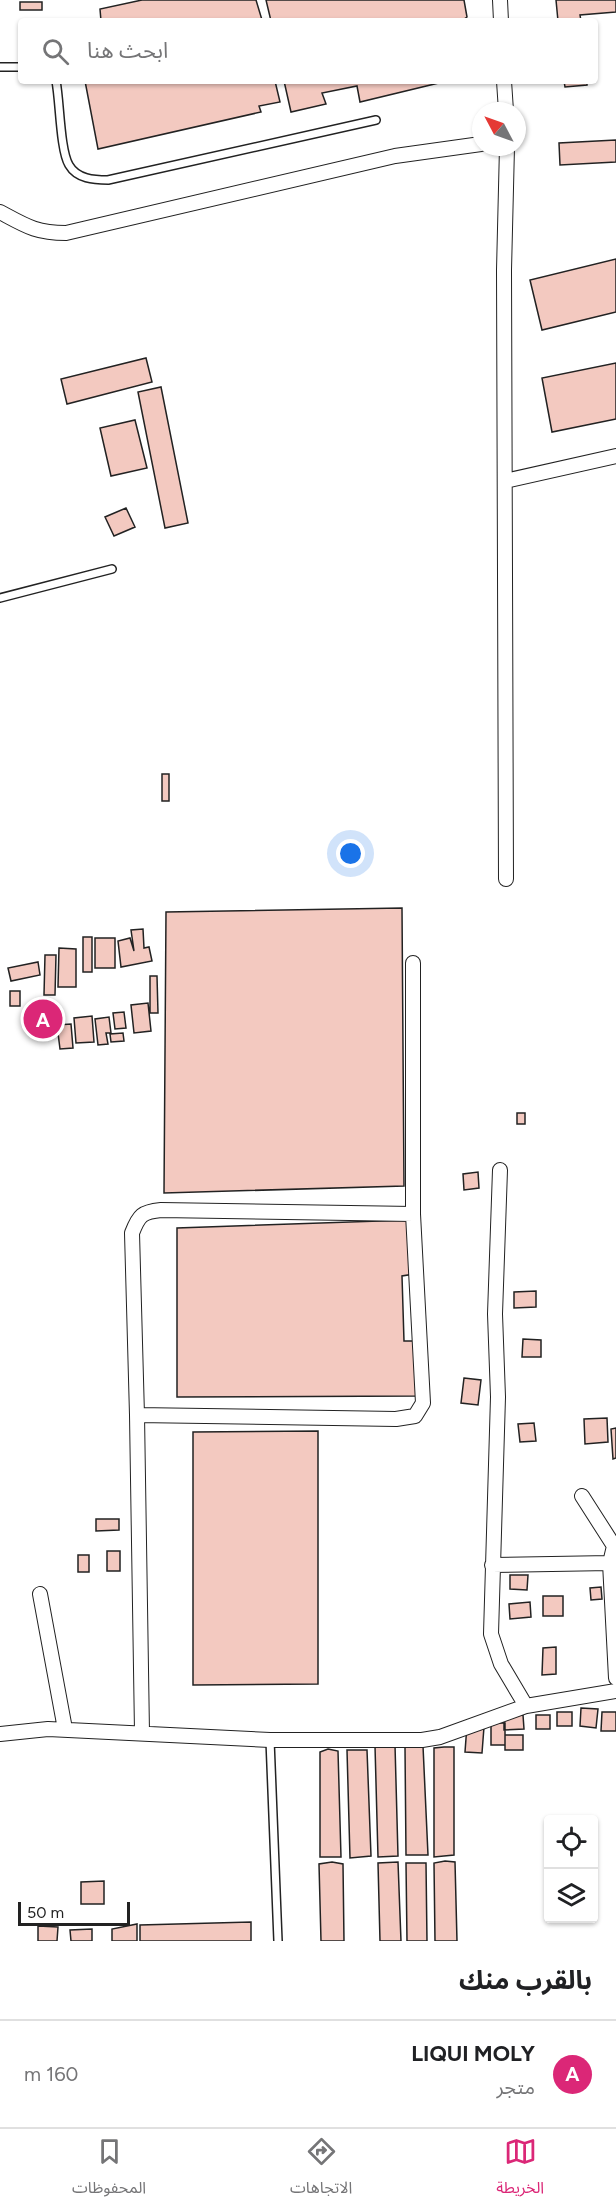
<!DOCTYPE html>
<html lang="ar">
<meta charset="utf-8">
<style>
:root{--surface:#fff;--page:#f6f6f6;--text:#202124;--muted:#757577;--line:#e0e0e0;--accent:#db2777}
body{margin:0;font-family:Figtree,"Noto Sans Arabic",sans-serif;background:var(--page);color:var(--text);direction:rtl}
.controls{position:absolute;right:18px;bottom:18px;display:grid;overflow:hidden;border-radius:6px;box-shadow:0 2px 4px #0004}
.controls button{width:54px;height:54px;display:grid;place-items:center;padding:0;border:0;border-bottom:2px solid var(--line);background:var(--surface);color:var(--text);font:30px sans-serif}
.compass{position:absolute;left:472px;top:102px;width:54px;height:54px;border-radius:50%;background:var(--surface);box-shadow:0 2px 4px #0004;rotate:311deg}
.scale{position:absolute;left:18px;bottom:15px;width:112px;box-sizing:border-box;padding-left:6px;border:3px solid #222;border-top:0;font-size:16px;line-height:21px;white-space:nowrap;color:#222;-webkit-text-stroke:4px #fff;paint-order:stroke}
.you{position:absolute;left:351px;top:854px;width:21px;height:21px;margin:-15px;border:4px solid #fff;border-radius:50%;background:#1a73e8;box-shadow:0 0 0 9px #1a73e833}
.badge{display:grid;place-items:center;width:39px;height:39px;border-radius:50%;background:var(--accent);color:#fff;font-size:20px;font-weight:700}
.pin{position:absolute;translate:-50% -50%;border:3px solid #fff;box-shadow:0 2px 6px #0006}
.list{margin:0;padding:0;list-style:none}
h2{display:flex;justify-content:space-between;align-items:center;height:78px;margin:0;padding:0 24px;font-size:26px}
h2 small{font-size:20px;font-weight:400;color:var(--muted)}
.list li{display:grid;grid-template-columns:39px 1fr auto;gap:18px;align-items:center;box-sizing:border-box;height:108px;padding:0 24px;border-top:2px solid var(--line)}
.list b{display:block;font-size:22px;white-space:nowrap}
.list p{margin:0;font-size:20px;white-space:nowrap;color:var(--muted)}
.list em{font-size:20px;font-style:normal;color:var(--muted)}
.icon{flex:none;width:33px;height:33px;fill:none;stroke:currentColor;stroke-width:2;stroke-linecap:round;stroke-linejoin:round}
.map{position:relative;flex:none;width:616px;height:1941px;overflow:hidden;direction:ltr}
.search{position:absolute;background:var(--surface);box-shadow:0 2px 4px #0004;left:18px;right:18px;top:18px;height:66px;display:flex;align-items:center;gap:15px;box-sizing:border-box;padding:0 21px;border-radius:6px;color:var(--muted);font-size:22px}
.sheet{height:186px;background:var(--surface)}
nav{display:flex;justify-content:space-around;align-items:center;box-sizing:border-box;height:84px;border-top:2px solid var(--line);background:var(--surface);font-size:16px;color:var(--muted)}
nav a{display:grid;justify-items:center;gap:3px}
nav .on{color:var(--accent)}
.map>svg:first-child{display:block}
.building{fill:#f3c9c0;stroke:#222;stroke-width:1.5}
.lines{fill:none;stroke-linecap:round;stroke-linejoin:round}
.lane-casing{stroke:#222;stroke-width:10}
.street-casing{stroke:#222;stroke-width:16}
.lane{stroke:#fff;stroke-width:7}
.street{stroke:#fff;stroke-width:14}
</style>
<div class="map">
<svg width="616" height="1941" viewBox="0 0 616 1941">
<rect width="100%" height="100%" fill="#fff"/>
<path class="building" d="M142,0H256L262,20L101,21L100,9Z
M266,0H464L467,17L461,21H271Z
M556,0H616V12L580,15L581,21H558Z
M20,2H42V10H20Z
M85,81H275L280,102L259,106L261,112L98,149Z
M284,81H447L360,102L357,86L322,93L326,104L291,112Z
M564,81H587V85L565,87Z
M616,140V162L560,165L559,143Z
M616,259V312L542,330L530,280Z
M146,358L152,382L67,404L61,379Z
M616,363V419L552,432L542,378Z
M161,387L188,523L165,528L138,392Z
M135,420L147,468L111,476L100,428Z
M126,508L135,527L114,536L105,517Z
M162,774H169V801H162Z
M402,908L404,1186L164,1193L166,912Z
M143,929L144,948L149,947L152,961L121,967L118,941L130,938L134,951L131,930Z
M83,937H92V972H83Z
M95,938H115V968H95Z
M59,948L76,949V987H58Z
M45,955H56L55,995H44Z
M38,962L40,975L11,981L8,968Z
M150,976H157L158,1013H150Z
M10,991H20V1006H10Z
M148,1003L151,1031L134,1033L131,1005Z
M124,1012L126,1028L115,1029L113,1013Z
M92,1016L94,1042L76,1043L74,1018Z
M109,1017L111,1033H106L108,1044L98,1045L95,1019Z
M71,1024L73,1048L60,1049L57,1025Z
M123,1033L124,1041L111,1042L110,1034Z
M517,1113H525V1124H517Z
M478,1172L479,1188L464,1190L463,1174Z
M409,1220L414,1274L402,1276L404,1341H415L416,1396L177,1397V1228Z
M536,1291V1307L514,1308V1292Z
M523,1339L541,1340V1357H522Z
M464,1378L481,1380L478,1405L461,1403Z
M607,1418L608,1442L585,1444L584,1419Z
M534,1423L536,1441L520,1442L518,1424Z
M616,1428V1458L613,1459L611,1429Z
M318,1431V1684L193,1685V1432Z
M96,1519H119V1530L96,1531Z
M107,1551H120V1571H107Z
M78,1555H89V1572H78Z
M510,1575H528L527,1590L510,1589Z
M601,1587L602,1599L591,1600L590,1588Z
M543,1596H563V1616H543Z
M530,1602L531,1617L510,1619L509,1604Z
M556,1647V1674L542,1675L543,1648Z
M581,1708L598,1709L596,1728L580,1726Z
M557,1712H572V1726H557Z
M602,1712H616V1731H601Z
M523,1715L524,1729L504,1730V1716Z
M536,1715H550V1729H536Z
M491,1723H505V1745H491Z
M467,1725L484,1727L482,1753L465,1752Z
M505,1735H523V1750H505Z
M395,1745L398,1856L378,1857L375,1746Z
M423,1746L428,1855H406L405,1747Z
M444,1747H454V1855L434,1857V1748Z
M328,1749L338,1751L341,1857H320V1752Z
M347,1750H367L371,1856L350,1858Z
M445,1861L455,1862L457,1941H435L434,1863Z
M332,1862L343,1864L344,1941H321L319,1864Z
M398,1862L401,1941H380L378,1863Z
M406,1863H426L427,1941H407Z
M104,1881V1904H81V1882Z
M251,1922V1941H140V1925Z
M137,1924V1941H112V1929Z
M38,1926L58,1927L57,1941H38Z
M92,1929V1941H71L70,1930Z"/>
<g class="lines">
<defs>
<path id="lane" d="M0,67H21
M56,81C60,101 60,150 69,165C77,179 94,180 108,180L376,120
M0,598L112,569
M270,1740L278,1941"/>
<path id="street" d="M500,0L501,21
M504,81L506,111
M0,212C26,226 36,233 66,233L395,156L481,144
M505,481L616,456
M506,879L504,270L507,147
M500,1170L495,1314L498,1397L491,1634L501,1664L526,1706
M137,1415L396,1419L415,1416L423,1403L413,1214V963
M582,1496L614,1546L610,1563L616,1678
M492,1565L610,1563
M40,1594L65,1729
M142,1732L137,1415L132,1233C139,1215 142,1212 161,1210L413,1214
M0,1734L48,1729L270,1740H422L440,1737L526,1706L616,1691"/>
</defs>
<use href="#lane" class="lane-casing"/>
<use href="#street" class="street-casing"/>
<use href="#lane" class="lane"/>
<use href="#street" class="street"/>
</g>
</svg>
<div class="controls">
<button><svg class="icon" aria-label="locate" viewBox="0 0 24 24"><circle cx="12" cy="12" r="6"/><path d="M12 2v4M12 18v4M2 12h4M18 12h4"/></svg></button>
<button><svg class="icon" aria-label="layers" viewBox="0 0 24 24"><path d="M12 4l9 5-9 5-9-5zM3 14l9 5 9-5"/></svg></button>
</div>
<svg class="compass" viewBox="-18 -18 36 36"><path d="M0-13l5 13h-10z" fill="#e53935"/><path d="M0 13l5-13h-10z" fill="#757577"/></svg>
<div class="scale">50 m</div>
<div class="you"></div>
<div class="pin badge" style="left:43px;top:1019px">A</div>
<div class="search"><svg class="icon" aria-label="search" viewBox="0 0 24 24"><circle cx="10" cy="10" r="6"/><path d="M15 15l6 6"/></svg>ابحث هنا</div>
</div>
<section class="sheet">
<h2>بالقرب منك<small></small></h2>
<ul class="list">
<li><span class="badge">A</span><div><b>LIQUI MOLY</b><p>متجر</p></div><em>160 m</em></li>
</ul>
</section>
<nav>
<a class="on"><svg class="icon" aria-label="map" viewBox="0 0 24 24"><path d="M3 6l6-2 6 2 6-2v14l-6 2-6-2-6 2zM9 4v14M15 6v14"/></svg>الخريطة</a>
<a><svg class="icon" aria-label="directions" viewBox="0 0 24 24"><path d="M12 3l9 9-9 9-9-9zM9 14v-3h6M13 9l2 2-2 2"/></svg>الاتجاهات</a>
<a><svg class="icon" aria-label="saved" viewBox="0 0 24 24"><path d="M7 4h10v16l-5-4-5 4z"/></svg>المحفوظات</a>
</nav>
